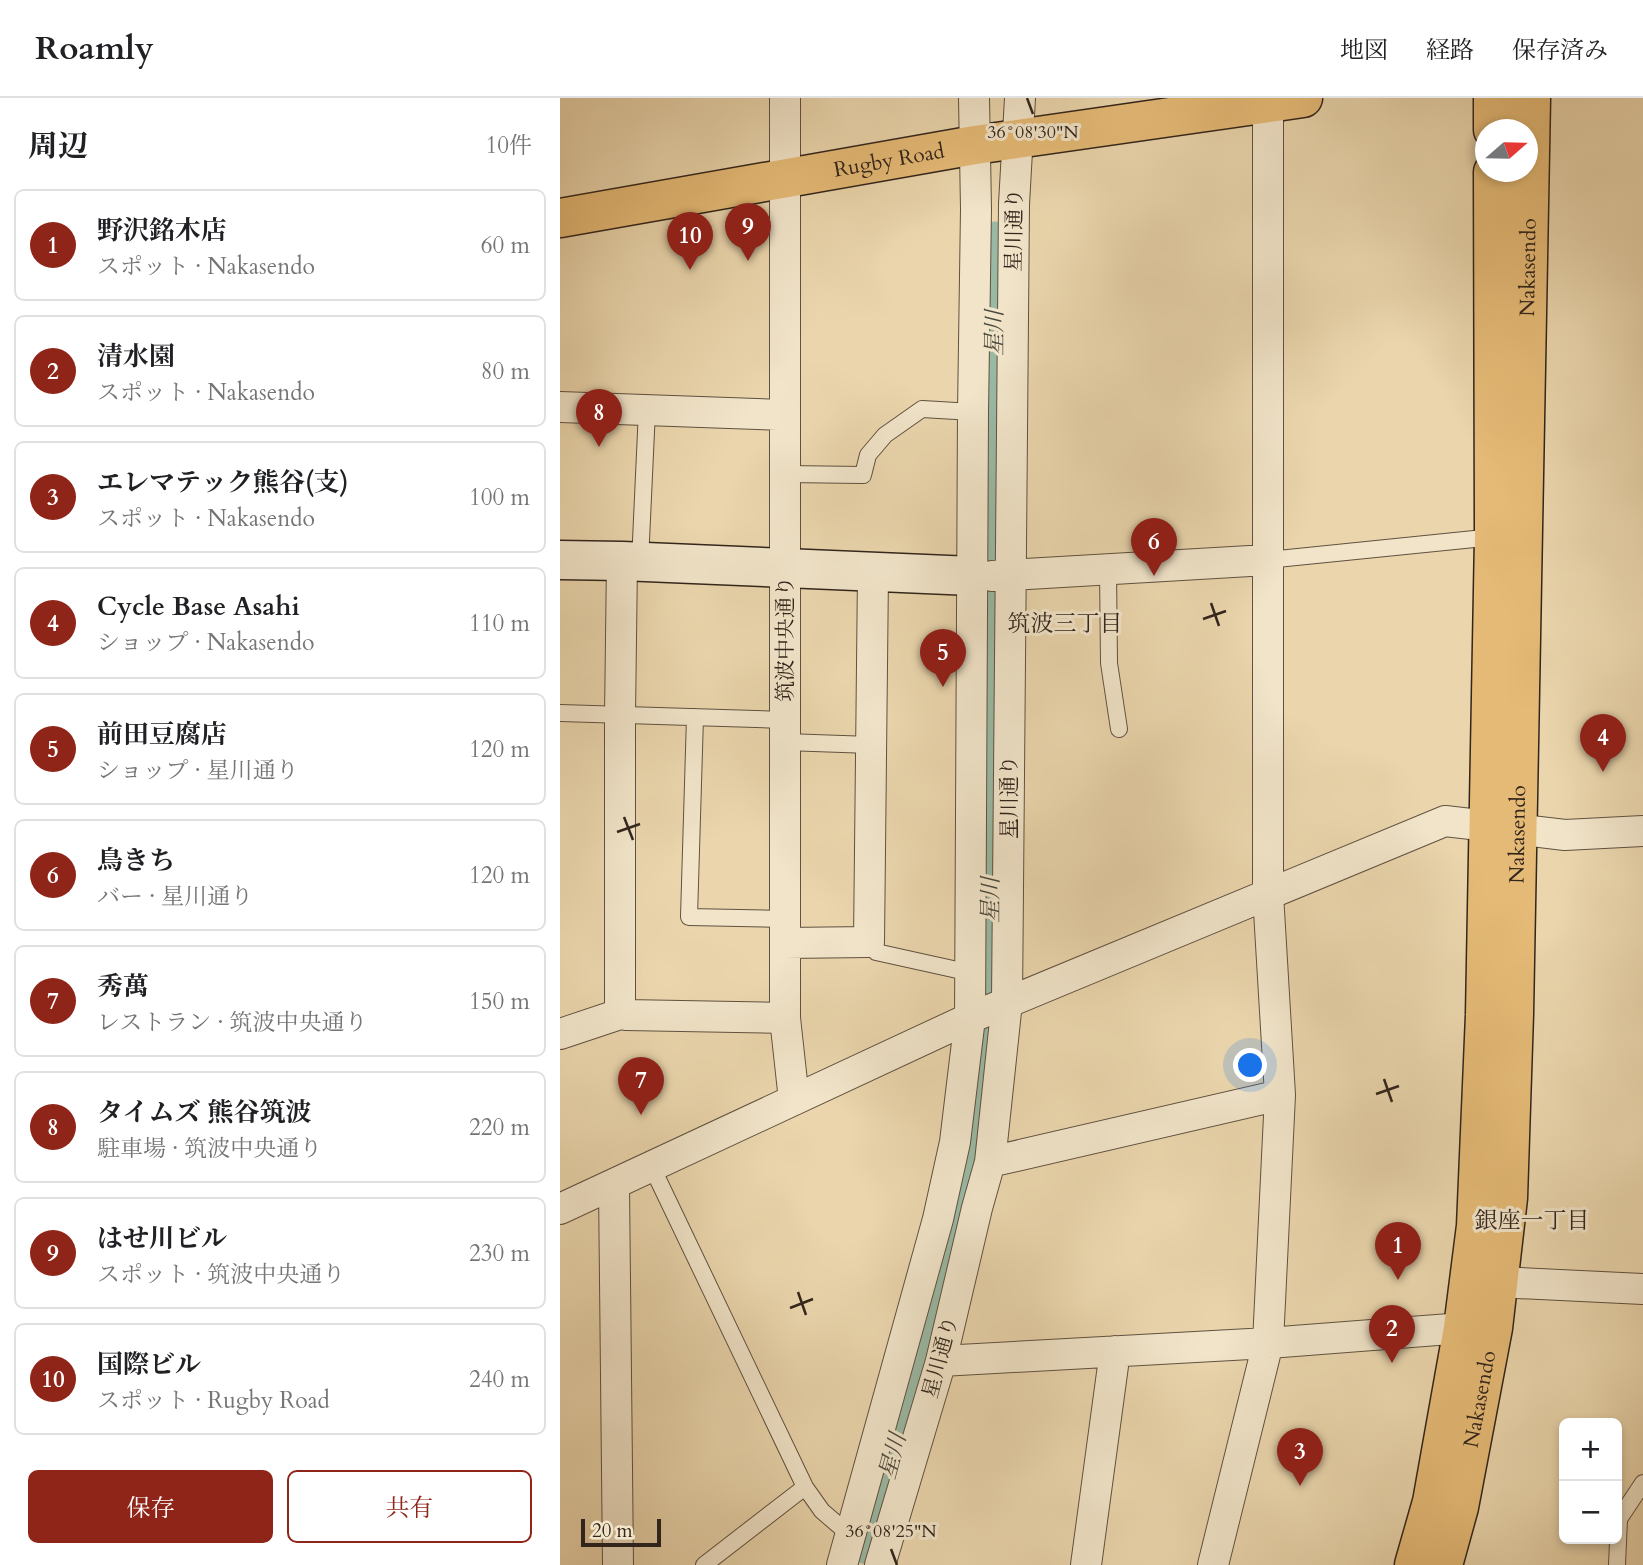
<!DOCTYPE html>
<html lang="ja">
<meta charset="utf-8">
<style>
:root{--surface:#fff;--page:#f6f6f6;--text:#202124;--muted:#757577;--line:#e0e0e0;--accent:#8f2418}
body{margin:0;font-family:Cardo,"Noto Serif JP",serif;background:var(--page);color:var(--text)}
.controls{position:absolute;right:21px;bottom:21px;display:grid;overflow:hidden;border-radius:10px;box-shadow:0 4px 10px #0003}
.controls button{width:63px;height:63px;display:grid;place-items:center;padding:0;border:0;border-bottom:2px solid var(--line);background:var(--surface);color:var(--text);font:35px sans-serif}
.compass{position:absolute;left:915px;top:21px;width:63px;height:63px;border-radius:50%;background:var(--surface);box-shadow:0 4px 10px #0003;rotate:70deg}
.scale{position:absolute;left:21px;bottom:18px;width:80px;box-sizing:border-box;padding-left:7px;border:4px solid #32251c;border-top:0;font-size:19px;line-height:24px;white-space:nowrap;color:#32251c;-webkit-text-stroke:5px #f1e4c9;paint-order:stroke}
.you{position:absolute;left:691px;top:968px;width:24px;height:24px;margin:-18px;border:5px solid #fff;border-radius:50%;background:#1a73e8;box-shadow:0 0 0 10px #1a73e833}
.badge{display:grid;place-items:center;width:46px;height:46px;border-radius:50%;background:var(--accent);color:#fff;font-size:23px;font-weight:700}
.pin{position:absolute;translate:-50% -58px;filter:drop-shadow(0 2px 4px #0008)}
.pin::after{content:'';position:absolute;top:37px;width:24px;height:21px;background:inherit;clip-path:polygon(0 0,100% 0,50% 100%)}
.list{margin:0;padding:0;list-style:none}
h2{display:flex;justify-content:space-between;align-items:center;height:91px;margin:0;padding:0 28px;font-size:30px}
h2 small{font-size:23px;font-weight:400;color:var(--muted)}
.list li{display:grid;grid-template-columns:46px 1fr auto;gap:21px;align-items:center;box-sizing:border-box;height:112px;margin:0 14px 14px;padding:0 14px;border:2px solid var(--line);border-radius:10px}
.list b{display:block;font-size:26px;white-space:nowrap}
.list p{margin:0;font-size:23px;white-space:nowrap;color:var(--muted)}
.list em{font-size:23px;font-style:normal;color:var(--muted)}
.actions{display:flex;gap:14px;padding:21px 28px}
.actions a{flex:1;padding:16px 0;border:2px solid var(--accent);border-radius:10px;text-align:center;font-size:24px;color:var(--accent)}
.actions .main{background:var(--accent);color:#fff}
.map{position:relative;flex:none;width:1083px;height:1467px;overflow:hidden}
header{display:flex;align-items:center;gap:42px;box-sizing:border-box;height:98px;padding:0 35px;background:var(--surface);border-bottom:2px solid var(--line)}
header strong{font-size:33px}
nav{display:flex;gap:38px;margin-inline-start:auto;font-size:24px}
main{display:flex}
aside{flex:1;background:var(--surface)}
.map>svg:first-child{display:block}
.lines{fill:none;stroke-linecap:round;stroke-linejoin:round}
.river{stroke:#99b9a4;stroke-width:49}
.lane-casing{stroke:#605140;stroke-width:18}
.street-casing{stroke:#605140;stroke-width:32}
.secondary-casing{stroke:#32251c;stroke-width:41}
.primary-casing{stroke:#32251c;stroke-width:41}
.highway-casing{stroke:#32251c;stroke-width:41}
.lane{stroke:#f1e4c9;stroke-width:16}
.street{stroke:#f1e4c9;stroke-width:30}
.secondary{stroke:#f1e4c9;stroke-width:38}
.primary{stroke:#e5ba76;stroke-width:38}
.highway{stroke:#e5ba76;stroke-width:38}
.ticks{fill:none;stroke:#32251c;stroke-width:2.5}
.labels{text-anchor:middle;stroke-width:6;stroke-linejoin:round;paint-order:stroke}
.street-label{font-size:21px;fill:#32251c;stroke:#f1e4c9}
.water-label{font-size:23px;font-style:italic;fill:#4c4a3e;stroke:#f1e4c9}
.neighbourhood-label{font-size:23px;fill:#32251c;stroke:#f1e4c9}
.ticks-label{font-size:18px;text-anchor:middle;fill:#32251c;stroke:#f1e4c9;stroke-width:6;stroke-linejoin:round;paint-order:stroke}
</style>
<header>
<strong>Roamly</strong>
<nav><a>地図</a><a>経路</a><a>保存済み</a></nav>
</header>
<main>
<aside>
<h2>周辺<small>10件</small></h2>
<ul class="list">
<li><span class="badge">1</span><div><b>野沢銘木店</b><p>スポット · Nakasendo</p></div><em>60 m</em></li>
<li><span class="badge">2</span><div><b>清水園</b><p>スポット · Nakasendo</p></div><em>80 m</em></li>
<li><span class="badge">3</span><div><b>エレマテック熊谷(支)</b><p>スポット · Nakasendo</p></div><em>100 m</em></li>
<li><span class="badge">4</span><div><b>Cycle Base Asahi</b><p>ショップ · Nakasendo</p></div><em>110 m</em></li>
<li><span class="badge">5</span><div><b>前田豆腐店</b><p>ショップ · 星川通り</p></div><em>120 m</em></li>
<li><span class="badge">6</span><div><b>鳥きち</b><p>バー · 星川通り</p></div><em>120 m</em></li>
<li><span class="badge">7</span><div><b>秀萬</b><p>レストラン · 筑波中央通り</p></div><em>150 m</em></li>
<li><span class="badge">8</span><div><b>タイムズ 熊谷筑波</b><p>駐車場 · 筑波中央通り</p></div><em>220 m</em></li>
<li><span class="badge">9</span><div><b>はせ川ビル</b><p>スポット · 筑波中央通り</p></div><em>230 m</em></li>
<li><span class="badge">10</span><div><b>国際ビル</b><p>スポット · Rugby Road</p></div><em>240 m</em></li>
</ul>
<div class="actions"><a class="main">保存</a><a>共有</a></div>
</aside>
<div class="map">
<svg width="1083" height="1467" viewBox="0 0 1083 1467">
<rect width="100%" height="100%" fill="#ead5ac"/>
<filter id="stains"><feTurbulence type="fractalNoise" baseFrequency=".00286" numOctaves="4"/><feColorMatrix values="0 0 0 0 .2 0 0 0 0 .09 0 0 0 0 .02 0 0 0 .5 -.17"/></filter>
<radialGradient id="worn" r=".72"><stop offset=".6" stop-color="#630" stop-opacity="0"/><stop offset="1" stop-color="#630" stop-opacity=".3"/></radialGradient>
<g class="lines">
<path class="river" d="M309,1442L368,1219L402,1097L429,906L435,148"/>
<defs>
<path id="lane" d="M225,376L303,377L308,357L325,337L362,311L413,314
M707,462L934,439
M80,464L87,312
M548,472L549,565L559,631
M0,615L225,622
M135,619L129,819L225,821
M225,644L311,647
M309,844L316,854L411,875
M92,1069L245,1389L262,1413L290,1437
M144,1467L245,1389
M1057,1467L1059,1421L1083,1385"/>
<path id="street" d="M225,0V920L234,1002
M0,309L225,317
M432,478L707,462
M225,845L309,844L313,475
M60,916V617L62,463
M0,936L60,916L66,917L225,920
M430,1064L720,997
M54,1087L58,1467
M0,1111L410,920L885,723L1005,737L1083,733
M917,1183L1083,1191
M381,1263L708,1245L903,1230
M282,1467L378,1121L395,1044L410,920L413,314L416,111L414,0
M320,1467L381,1263L417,1110L430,1064L447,904L454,106L460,0
M526,1467L555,1253
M653,1467L708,1245L720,997L708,796V0"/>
<path id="secondary" d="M0,462L62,463L412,478"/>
<g id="primary">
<path id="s1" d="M0,120L415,47L743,0"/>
</g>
<g id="highway">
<path d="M933,0V32"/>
<path d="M854,1467L872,1404L903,1230L916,1128L925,917L934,439L933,74"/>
<path id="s2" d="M883,1467L899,1409L933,1230L948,1100L954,916L971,0"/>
</g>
</defs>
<use href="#lane" class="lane-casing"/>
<use href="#street" class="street-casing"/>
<use href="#secondary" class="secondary-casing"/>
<use href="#primary" class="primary-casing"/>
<use href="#highway" class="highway-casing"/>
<use href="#lane" class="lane"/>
<use href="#street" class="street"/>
<use href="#secondary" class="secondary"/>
<use href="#primary" class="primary"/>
<use href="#highway" class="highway"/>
</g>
<path class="ticks" d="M467,0L473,16M651,505L659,528M643,521L666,513M64,719L73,742M57,734L80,726M824,981L832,1004M816,996L839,988M238,1194L246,1217M230,1210L253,1201M331,1451L337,1467"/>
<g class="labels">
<g class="street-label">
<text dy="7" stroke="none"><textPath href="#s1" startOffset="334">Rugby Road</textPath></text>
<text transform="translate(454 132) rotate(-89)" y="7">星川通り</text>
<text dy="7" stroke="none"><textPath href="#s2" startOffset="1304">Nakasendo</textPath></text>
<text transform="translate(225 541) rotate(-90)" y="7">筑波中央通り</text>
<text transform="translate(449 699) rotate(-90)" y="7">星川通り</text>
<text dy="7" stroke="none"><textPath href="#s2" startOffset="737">Nakasendo</textPath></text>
<text transform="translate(380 1259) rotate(-75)" y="7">星川通り</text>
<text dy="7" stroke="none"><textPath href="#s2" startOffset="170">Nakasendo</textPath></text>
</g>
<g class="water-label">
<text transform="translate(434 235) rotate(-90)" y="8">星川</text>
<text transform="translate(430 802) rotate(-90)" y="8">星川</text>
<text transform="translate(332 1358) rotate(-75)" y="8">星川</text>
</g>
<g class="neighbourhood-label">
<text x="505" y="533">筑波三丁目</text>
<text x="972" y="1130">銀座一丁目</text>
</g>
</g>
<g class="ticks-label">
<text x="473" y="40">36°08'30"N</text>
<text x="331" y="1439">36°08'25"N</text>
</g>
<rect width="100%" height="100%" filter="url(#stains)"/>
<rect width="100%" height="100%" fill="url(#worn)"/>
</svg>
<div class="controls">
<button>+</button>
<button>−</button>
</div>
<svg class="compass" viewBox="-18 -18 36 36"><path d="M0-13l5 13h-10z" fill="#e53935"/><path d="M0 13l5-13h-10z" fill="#757577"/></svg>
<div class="scale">20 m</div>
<div class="you"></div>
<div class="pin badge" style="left:838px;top:1182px">1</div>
<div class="pin badge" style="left:832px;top:1265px">2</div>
<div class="pin badge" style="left:740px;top:1388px">3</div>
<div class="pin badge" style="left:1043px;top:674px">4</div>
<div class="pin badge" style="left:383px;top:589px">5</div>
<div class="pin badge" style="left:594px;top:478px">6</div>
<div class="pin badge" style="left:81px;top:1017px">7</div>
<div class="pin badge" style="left:39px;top:349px">8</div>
<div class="pin badge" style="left:188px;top:163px">9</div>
<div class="pin badge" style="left:130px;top:172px">10</div>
</div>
</main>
